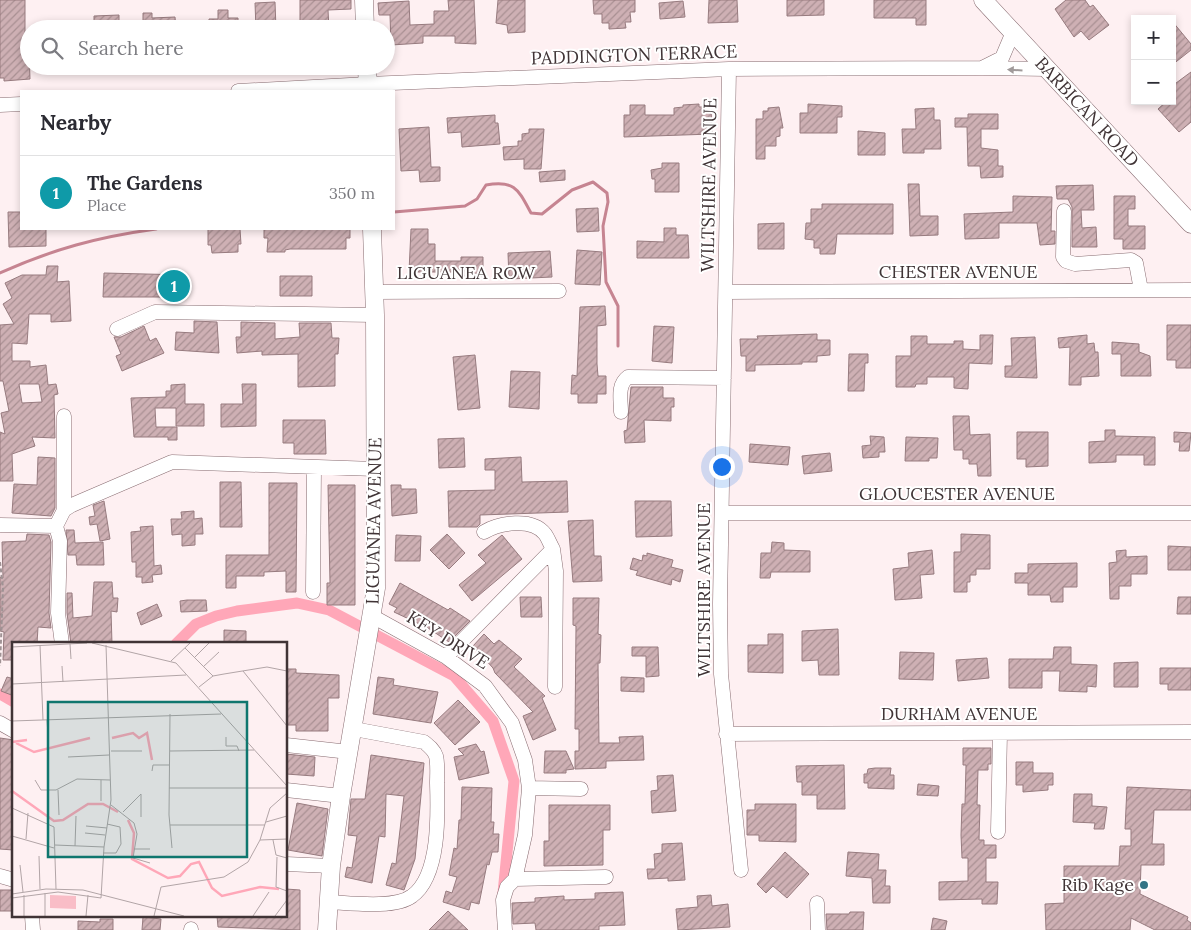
<!DOCTYPE html>
<meta charset="utf-8">
<style>
:root{--surface:#fff;--page:#f2f2f3;--text:#2b2b33;--muted:#7c7c81;--line:#e1e1e2;--accent:#2563eb}
body{margin:0;font-family:Lora,serif;background:var(--page);color:var(--text)}
.controls{position:absolute;right:15px;top:15px;display:grid;overflow:hidden;border-radius:0px;box-shadow:0 2px 8px #0003}
.controls button{width:45px;height:45px;display:grid;place-items:center;padding:0;border:0;border-bottom:1px solid var(--line);background:var(--surface);color:var(--text);font:25px sans-serif}
.you{position:absolute;left:721px;top:466px;width:18px;height:18px;margin:-12px;border:4px solid #fff;border-radius:50%;background:#1a73e8;box-shadow:0 0 0 8px #1a73e833}
.badge{display:grid;place-items:center;width:32px;height:32px;border-radius:50%;background:var(--accent);color:#fff;font-size:16px;font-weight:700}
.pin{position:absolute;translate:-50% -50%;border:2px solid #fff;box-shadow:0 1px 5px #0006}
.list{margin:0;padding:0;list-style:none}
h2{display:flex;justify-content:space-between;align-items:center;height:65px;margin:0;padding:0 20px;font-size:21px}
h2 small{font-size:16px;font-weight:400;color:var(--muted)}
.list li{display:grid;grid-template-columns:32px 1fr auto;gap:15px;align-items:center;box-sizing:border-box;height:75px;padding:0 20px;border-top:1px solid var(--line)}
.list b{display:block;font-size:19px;white-space:nowrap}
.list p{margin:0;font-size:16px;white-space:nowrap;color:var(--muted)}
.list em{font-size:16px;font-style:normal;color:var(--muted)}
.icon{flex:none;width:28px;height:28px;fill:none;stroke:currentColor;stroke-width:2;stroke-linecap:round;stroke-linejoin:round}
.map{position:relative;flex:none;width:1191px;height:930px;overflow:hidden}
.search{position:absolute;background:var(--surface);box-shadow:0 2px 8px #0003;left:20px;top:20px;width:375px;height:55px;display:flex;align-items:center;gap:12px;box-sizing:border-box;padding:0 18px;border-radius:28px;color:var(--muted);font-size:19px}
.panel{position:absolute;background:var(--surface);box-shadow:0 2px 8px #0003;left:20px;top:90px;width:375px;height:140px;border-radius:0px}
.map>svg:first-child{display:block}
.lines{fill:none;stroke-linecap:round;stroke-linejoin:round}
.stream{stroke:#c68491;stroke-width:3}
.canal{stroke:#ffa7b8;stroke-width:11}
.building{fill:url(#building-hatch);stroke:#977b7f;fill-rule:evenodd}
.minor-casing{stroke:#886c71;stroke-width:15}
.major-casing{stroke:#886c71;stroke-width:19}
.path{stroke:#9f9294;stroke-width:2;stroke-dasharray:4 2.5;stroke-linecap:butt}
.minor{stroke:#fff;stroke-width:14}
.major{stroke:#fff;stroke-width:18}
.oneway{fill:#a09a9a}
.poi-dot{fill:#327586;stroke:#fff;stroke-width:2}
.labels{text-anchor:middle;stroke-width:4;stroke-linejoin:round;paint-order:stroke}
.street-label{font-size:18px;fill:#403436;stroke:#fff}
.poi-label{font-size:18px;fill:#403436;stroke:#fff;text-anchor:end}
.inset-river{fill:none;stroke:#ffa7b8;stroke-width:2.5}
.inset-road{fill:none;stroke:#b2a5a7;stroke-width:1}
.view{fill:#0f766e;fill-opacity:0.15;stroke:#0f766e;stroke-width:2.5}
.inset-edge{fill:none;stroke:#403436;stroke-width:2.5}
</style>
<div class="map">
<svg width="1191" height="930" viewBox="0 0 1191 930">
<defs>
<pattern id="building-hatch" width="6" height="6" patternUnits="userSpaceOnUse" patternTransform="scale(1.25)"><rect width="6" height="6" fill="#ceb0b4"/><path d="M-1 1l2-2M0 6l6-6M5 7l2-2" fill="none" stroke="#a99093"/></pattern>
</defs>
<rect width="100%" height="100%" fill="#fef0f2"/>
<g class="lines">
<path class="stream" d="M394,212L465,206L477,199L486,185C515,180 518,189 531,213L542,214L572,190L593,182L607,193L608,202L603,226L606,282L618,306V346
M0,273C53,249 98,237 156,229"/>
<path class="canal" d="M176,644L196,624L216,616L237,611L297,603L329,610L454,676L493,721L514,781L503,893
M0,694L14,702"/>
</g>
<path class="building" d="M0,0H25V36L26,50H29L30,79L4,81V78H0Z
M300,0H351V9L328,10L329,29H300Z
M448,0H474L476,44L455,43V36H423V43L391,45L390,15H379L378,3L409,1L410,25L434,24V11H449Z
M498,0H525V32L508,33L507,25L496,23Z
M593,0H635V12H630L631,22H625L626,28L609,29V23H602V14H594Z
M709,0H737L738,22L708,23Z
M787,0H824V15L787,16Z
M874,0H926V25H916V18H874Z
M1066,0H1085L1090,7L1093,5L1109,25L1089,40L1081,31L1074,37L1055,9Z
M683,1L685,17L660,19L659,3Z
M275,2L276,29H256L255,3Z
M218,10H228V18H238V29H209V19H218Z
M143,13H152V18L175,17L176,29H143Z
M119,15V29H94V16Z
M1172,21L1191,44V50L1172,65Z
M1191,72V122L1179,132L1158,109L1167,101H1172L1175,94L1172,86Z
M699,104V107H711L712,134L624,137V115H630V105H645V115H674V108L683,107V105Z
M808,104L842,106V117H837V133H800V113H808Z
M779,107L783,128H780V136L776,137V146H765V159H756V119H763V111H768V108Z
M934,108V120H940L941,149H924V153H903L902,129H916L915,109Z
M968,114H998V129H981V148L998,150V166H1003V177L981,178L980,166H968L967,127H955V118H968Z
M495,115V123H498L500,144L462,147L461,132L448,133L447,118Z
M429,127L431,167H440V181L420,182L419,170L401,171L399,129Z
M529,129H544L541,169H524V159L504,160L503,147L518,146V141H522V134L529,133Z
M858,131L885,133V155H858Z
M662,163H679V192H655V179H652L651,170L662,168Z
M565,170V180L540,182L539,172Z
M908,184H919L920,216H938V235L910,236Z
M1093,185L1094,210H1081L1082,228L1096,227L1097,247H1072V207L1068,199H1057L1056,186Z
M1013,196L1052,197L1051,231H1055V244L1040,245L1037,223H999V238L965,239L964,214L1013,212Z
M1114,196H1135V209H1128V226H1145V249H1123V239H1114Z
M822,204H893V234H837L835,254H820V248H814V240L805,239L806,223H811V209H822Z
M598,208L599,231L577,232L576,209Z
M8,212H21V229H46V246L9,247Z
M784,223V249H758V224Z
M664,228H676V235H688L689,258H637V241L664,242Z
M208,229H240L241,244H238V252L212,253L211,245H208Z
M264,229H350V238H346V249H290L285,250V252H267L268,238H264Z
M411,229H428V244H435V261H461V257H483V276H461V272H409Z
M577,250L602,252L600,285L575,284Z
M550,251L552,277L509,279L508,253Z
M47,266H58L57,282L69,281L71,321L51,322V314H29L27,344L12,343V361H30V367L46,365L48,385L56,384L58,394L54,395L55,438L32,437L35,446L12,454L13,481H0V432L5,434L1,413L9,411L3,381H0V325L14,324L3,304L12,298L5,283L22,275H46ZM19,384H39L42,402L22,403Z
M104,273L187,275L186,297H103Z
M280,276H312V296H280Z
M605,306L606,325L597,326V364L598,376H606V394H597V403H578V394H571L572,375L577,376L580,307Z
M194,321L217,322L219,353L175,350L176,332L194,333Z
M241,322L275,323V339L300,337L299,323H331L332,338H339L338,354H335V386L298,387V354L262,355V351L237,353L236,337H241Z
M1167,325H1191V368H1176V360H1167Z
M144,326L150,341L156,338L164,353L122,371L116,356L121,354L114,337H121Z
M654,326L674,327L672,363L652,361Z
M817,334V340H830V355L817,356V362H802V364L755,365V371H746V356H741L740,339H758L757,336Z
M980,335H993L992,364L969,363L968,389L954,388V377H927V384H916L915,387H896V356H911V336H927V344H954V341H963V349L980,350Z
M1087,335V344L1094,343L1095,352H1098L1099,376L1081,377V385H1069L1070,347L1059,348L1058,338Z
M1035,337L1037,378L1005,377V366H1012L1011,338Z
M1112,342L1139,344V352L1150,356L1151,376H1121V354H1112Z
M849,354H868V363H865L864,391H848Z
M475,355L480,408L458,410L453,357Z
M511,371L540,372L539,409L509,407Z
M185,384V404H204V426H176V408H155L156,427H177V440H168V437H134L131,398L166,397V391H171V385Z
M242,384H256V426L221,427V404H243Z
M631,387H663V398H674V407H671V421L644,420L645,442L625,443L624,431L627,430Z
M953,416H969L970,435L990,434L991,476H978L977,464H969V459H963V450H954Z
M283,420H325L326,454H294V443H283Z
M1105,430H1115V436L1155,437V465H1144V455H1116V462L1089,463V442L1105,441Z
M1017,432H1048V466L1026,467V459H1017Z
M1174,432L1191,433L1189,451H1179L1180,442H1174Z
M870,436L884,437L885,452H879V457L863,458L862,446L871,445Z
M906,437L938,438L937,458H929V461H905Z
M464,438L465,467L439,468L438,439Z
M750,444L790,447L788,465L749,462Z
M830,453L832,471L804,474L802,456Z
M38,457L55,458V508L51,516L12,513L14,484L37,485Z
M521,457L522,482L567,481L568,512L480,515V524L477,527H449L448,491L495,490V470H485V459Z
M220,482H241L242,527H220Z
M269,483H297L296,592H286V571L264,572V576H236V588H226V555H269Z
M328,485H355V605H327V583H330Z
M391,485H401V489H416L417,513L392,516Z
M104,501L110,539L100,541L97,524L90,525L89,517L95,516L93,505Z
M635,501H671L672,536L636,537Z
M194,511V519L202,518L203,534H195V545L182,546V534L172,535L171,519H182L181,512Z
M593,520L594,556H601L602,581L573,582L568,521Z
M153,526L154,566L161,565L162,574L152,575L153,582L142,583V577H136V562H132L131,532L141,531L140,527Z
M66,530H74L75,543L103,542L104,565H77L76,555H68Z
M27,534L49,535L51,542L49,613L51,628L38,627L37,644H14V660H3L4,632L0,631V577L3,578L2,542L26,541Z
M447,534L465,553L449,569L430,550Z
M961,534L990,535V569H976V575H970V582H967V592H954V552H961Z
M396,535L421,536L420,561H395Z
M502,535L522,559L472,601L459,585L486,563L478,555Z
M772,542L784,543V550L810,551V572H771L770,578H760L761,553H771Z
M1168,546L1191,547V570H1168Z
M932,550L934,574L920,575L922,598L895,600L893,569L909,567L908,553Z
M1126,550V557L1147,556V574H1131V586H1119V599H1110L1109,563L1117,562L1116,551Z
M647,553L673,560L671,567L683,570L680,582L672,579L671,585L636,575L638,571L630,569L633,558L642,561L643,555L647,556Z
M1077,563V587H1063V602H1051L1050,595H1028V583H1015V573H1028V564Z
M94,582H112L113,598H118L117,612L111,611L112,644H71L67,613V593H72L73,618L92,616Z
M400,583L448,610L450,608L470,621L449,642L428,628L394,612L397,608L389,604Z
M520,597H541L542,617H521Z
M1178,597H1191V614H1177Z
M573,598H599L598,634L601,635L600,663H598L599,743H620L619,737L643,736L644,760L606,761V768L575,769V751H579V729H575L576,626L573,625Z
M187,600H206L207,611L181,612L180,601Z
M157,604L162,616L141,625L137,613Z
M838,629L839,675H819L818,660L802,661V631Z
M224,630L246,631V644H224Z
M484,634L494,644L499,640L522,659L514,667L545,696L542,698L556,730L533,740L523,716L533,712L495,673L493,668L473,646Z
M768,634H783V673L748,672V645H768Z
M632,647H658L659,676L646,677V656H632Z
M1054,647H1071V664L1097,665L1096,687L1087,686V692L1059,691L1060,671H1042V688H1009V659H1053Z
M900,652L934,653L933,680L899,679Z
M987,658L989,678L958,681L956,660Z
M1138,662V687H1114V663Z
M1160,668H1191V690H1168V684H1160Z
M286,669H296V673L339,675V698H328V731H296V725H286Z
M7,677L14,679V696L1,691Z
M378,677L394,679L393,685L438,692L431,723L373,714Z
M621,677L644,678V692L621,691Z
M458,700L480,722L455,745L434,723Z
M0,738L14,740L13,850L0,849Z
M476,744L481,752L484,751L489,773L459,780L454,757L464,755L458,749Z
M963,748H991V764H988V770H978L977,805H980L979,840H984V845H996V858H986V882H998L997,904H982V899L939,900V882L968,881V858H962L961,835L962,804H965L966,765H963Z
M545,751H566L574,769L566,770V773H544Z
M286,754L315,757L314,776L286,774Z
M371,755L424,763L415,859L404,890L386,885L392,863L396,864L404,796L386,794L385,837L379,836L372,883L345,877L347,867L352,868L357,836L348,835L351,799H365Z
M1016,762H1033V773H1053V785H1048V790L1023,792V785H1016Z
M844,765L845,809H817V795H802V782H797L796,766Z
M875,768H891L890,775H894V789L868,788V783H864V774H867L868,769Z
M673,775L676,811L652,813L651,791L658,790L657,776Z
M918,784L939,786L938,796L917,795Z
M462,787L492,788L491,822H494L493,834H499L498,852H492L489,865L487,864L479,904L471,902L469,910L443,902L446,891L452,893L457,877L449,875L454,848L457,849L459,820H461Z
M1127,787L1191,790V810H1154L1152,844H1164V865H1141L1140,894L1188,917L1187,920L1191,923V930H1155L1131,918L1130,930H1046L1045,904L1064,903V866H1119L1120,846H1131V829H1125Z
M1074,794H1092V806L1107,807L1104,829H1094L1095,823L1073,822Z
M297,803L328,809L322,856L288,850Z
M755,804H796V842L759,841V835H747V810H755Z
M549,805H610V830H603V865L544,866V841H549Z
M682,843L685,880L668,881V878L648,879L647,869H655L654,854L662,853V844Z
M785,852L809,874L787,898L773,886L766,893L757,884Z
M848,852L879,854L878,870H886L885,886H890V903H873L872,878L846,876Z
M286,889L300,890V930L218,927L217,916H286Z
M0,890H14V911H0Z
M623,892L625,925L599,926V930H536L535,923L513,924L512,903L535,902V898L564,896V900L595,899V893Z
M711,895L712,906L728,904L730,927L678,930L676,909L698,907L697,896Z
M448,911L468,930H429Z
M850,912H864L863,930H827L826,914H849Z
M143,917L161,919L160,930H142Z
M933,918L947,921L945,930H931Z
M100,919H113V930H78V921L100,922Z"/>
<g class="lines">
<defs>
<path id="minor" d="M983,68L1047,69
M729,69L720,604L721,674L741,870
M238,91L368,84L729,69L982,68L1002,58L1013,32
M0,105L21,104
M1064,211L1063,257L1066,261L1075,264L1131,260L1136,263L1141,290
M373,292L559,291
M726,292L1191,290
M117,329L155,312L375,315
M621,412C621,400 617,385 628,377L724,378
M64,416V510
M723,513H1191
M0,525L56,526L64,510L72,505L172,462L375,469
M56,526L60,541L58,613L62,644
M484,532C499,523 532,517 545,534C548,538 550,544 553,549
M313,592L314,468
M372,616L446,657L485,686L512,723L525,760L529,788L525,835L515,879L507,887L503,900L505,930
M446,657L553,549L556,571L555,687
M0,723L14,731
M726,734L1191,732
M286,745L349,752
M529,788L581,789
M286,790L341,796
M998,832L1000,733
M286,864L331,866
M0,876L14,880
M515,879L606,877
M329,902C350,903 395,909 412,896C440,876 438,814 437,783C437,775 438,764 436,756C434,750 429,746 424,742L354,729
M817,903L818,930
M32,916L33,930
M191,930V929"/>
<path id="major" d="M364,0L365,29
M983,0L1191,224
M367,66L368,91
M327,930L331,866L341,796L376,588L375,315L372,229"/>
</defs>
<use href="#minor" class="minor-casing"/>
<use href="#major" class="major-casing"/>
<path class="path" d="M0,562L3,588L0,666"/>
<use href="#minor" class="minor"/>
<use href="#major" class="major"/>
</g>
<defs><path id="oneway-solid" d="M-6-.8H1V-3.2L6.5 0L1 3.2V.8H-6Z" transform="scale(1.25)"/></defs>
<use class="oneway" href="#oneway-solid" transform="translate(1015 70) rotate(-177)"/>
<circle class="poi-dot" cx="1144" cy="885" r="5"/>
<g class="labels">
<g class="street-label">
<text transform="translate(634 55) rotate(-2)" y="6">PADDINGTON TERRACE</text>
<text transform="translate(1087 112) rotate(47)" y="6">BARBICAN ROAD</text>
<text transform="translate(709 185) rotate(-89)" y="6">WILTSHIRE AVENUE</text>
<text x="958" y="278">CHESTER AVENUE</text>
<text x="466" y="279">LIGUANEA ROW</text>
<text x="957" y="500">GLOUCESTER AVENUE</text>
<text transform="translate(374 521) rotate(-89)" y="6">LIGUANEA AVENUE</text>
<text transform="translate(704 590) rotate(-90)" y="6">WILTSHIRE AVENUE</text>
<text transform="translate(448 640) rotate(32)" y="6">KEY DRIVE</text>
<text x="959" y="720">DURHAM AVENUE</text>
</g>
<g class="poi-label">
<text x="1134" y="891">Rib Kage</text>
</g>
</g>
<g transform="translate(12 642)">
<rect width="275" height="275" fill="#fef0f2"/>
<path d="M38,253L64,254V267L38,266Z" fill="#f9bdc7"/>
<path class="inset-river" d="M100,96L121,91L127,96L135,91L140,118M0,100L15,98M4,101L22,110L78,96M0,149L42,179L51,178L76,162H91L106,170M116,178L122,191L120,217L156,236L168,234L179,222L187,220L200,246L210,254L248,245L267,247"/>
<path class="inset-road" d="M80,1L164,21L275,144M58,2L59,17M28,3L31,78M0,5L75,1M173,6L201,34M182,16L197,1M159,19L178,1M50,24L51,40M191,25L207,10M231,29L275,84M0,42L174,33M187,45L201,34L212,32L255,25L275,29M158,72L157,173L160,206M35,78L36,93M0,79L209,72M214,95V104H225L227,109M99,109H130M158,109L242,108M56,115L97,113M140,129L141,123H157M23,138L29,148H44L65,137L98,138M157,146H275M46,148L47,173M89,159V138M99,163L122,181L125,192L121,216L138,221M0,166L42,185L44,247M111,170L129,152V175M254,180L275,174M158,183H253M74,184L95,186M73,191L93,193M0,194L42,206M14,197L16,171M248,198L275,197M261,198L264,213L275,216M43,203L92,205M63,204L64,174M122,207H138M91,211H104L109,202L108,185L95,182M27,214L28,247M265,215L264,245L275,249M8,223L11,250M0,252L34,247L71,248L172,274M12,253V274M0,256L46,250L89,256M89,256L92,205L99,158L94,3M33,274V251M74,274L76,253M142,274L149,245L212,235L236,220L248,198L258,166L275,151M241,274L257,250M263,274L275,258"/>
<path class="view" d="M36,60H235V215H36Z"/>
<rect width="275" height="275" class="inset-edge"/>
</g>
</svg>
<div class="controls">
<button>+</button>
<button>−</button>
</div>
<div class="you"></div>
<div class="pin badge" style="left:174px;top:286px;background:#0f9aa8">1</div>
<div class="search"><svg class="icon" aria-label="search" viewBox="0 0 24 24"><circle cx="10" cy="10" r="6"/><path d="M15 15l6 6"/></svg>Search here</div>
<section class="panel">
<h2>Nearby<small></small></h2>
<ul class="list">
<li><span class="badge" style="background:#0f9aa8">1</span><div><b>The Gardens</b><p>Place</p></div><em>350 m</em></li>
</ul>
</section>
</div>
